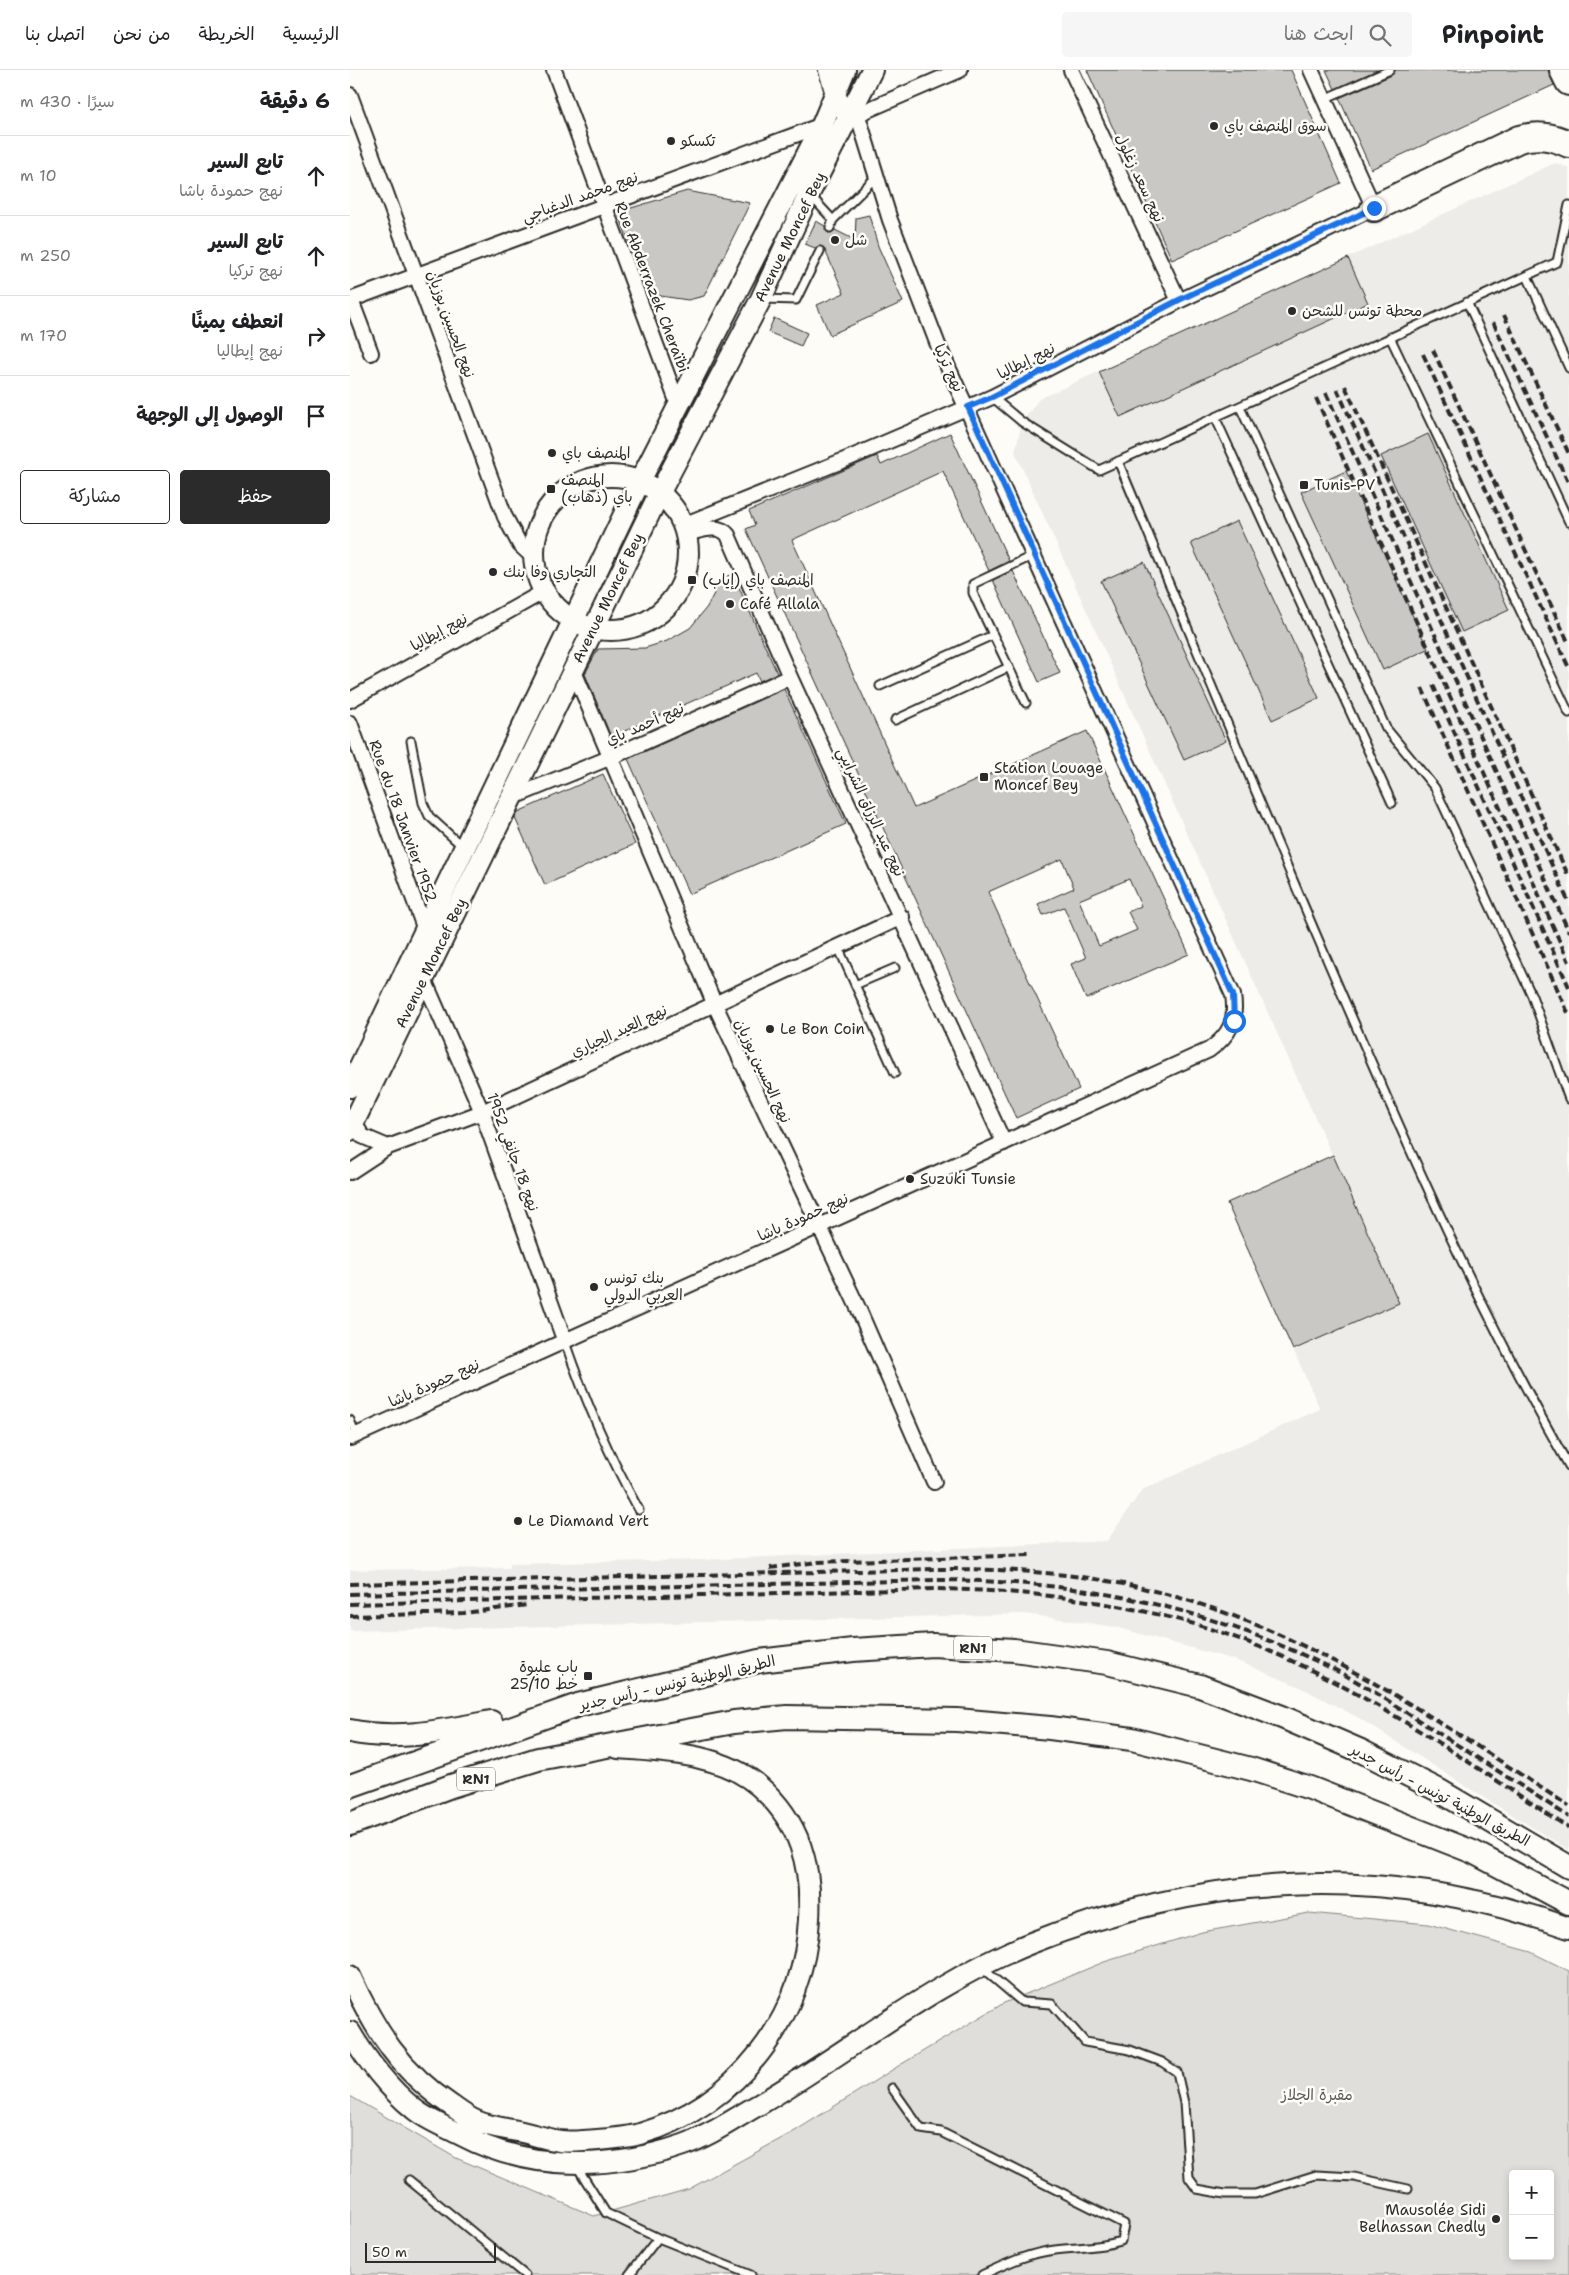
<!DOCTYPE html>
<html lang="ar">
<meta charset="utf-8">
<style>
:root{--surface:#fff;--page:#f6f6f6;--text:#202124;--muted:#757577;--line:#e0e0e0;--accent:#2b2b2b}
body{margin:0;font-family:"Shantell Sans","Playpen Sans Arabic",sans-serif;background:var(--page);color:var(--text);direction:rtl}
.controls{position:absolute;right:15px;bottom:15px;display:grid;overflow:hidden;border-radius:5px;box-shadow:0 2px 8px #0003}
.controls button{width:45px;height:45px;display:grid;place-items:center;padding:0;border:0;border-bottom:1px solid var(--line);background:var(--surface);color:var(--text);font:25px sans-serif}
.scale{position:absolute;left:15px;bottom:12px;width:131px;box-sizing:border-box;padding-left:5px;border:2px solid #2b2b2b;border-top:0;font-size:14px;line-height:18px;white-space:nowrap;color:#2b2b2b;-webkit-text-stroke:4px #fdfcf7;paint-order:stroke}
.stop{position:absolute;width:15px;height:15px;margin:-11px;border:4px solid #1a73e8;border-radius:50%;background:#fff}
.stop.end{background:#1a73e8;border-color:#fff;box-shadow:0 1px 5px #0008}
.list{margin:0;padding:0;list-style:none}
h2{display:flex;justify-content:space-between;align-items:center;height:65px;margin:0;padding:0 20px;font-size:21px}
h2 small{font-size:16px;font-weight:400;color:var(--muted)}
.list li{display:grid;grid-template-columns:32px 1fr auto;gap:15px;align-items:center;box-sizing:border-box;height:80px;padding:0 20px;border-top:1px solid var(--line)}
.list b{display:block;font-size:19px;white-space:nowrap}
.list p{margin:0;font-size:16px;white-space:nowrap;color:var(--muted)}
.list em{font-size:16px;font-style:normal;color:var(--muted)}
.actions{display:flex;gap:10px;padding:15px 20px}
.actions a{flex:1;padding:11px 0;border:1px solid var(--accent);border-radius:5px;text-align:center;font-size:18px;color:var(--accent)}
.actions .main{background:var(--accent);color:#fff}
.icon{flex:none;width:28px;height:28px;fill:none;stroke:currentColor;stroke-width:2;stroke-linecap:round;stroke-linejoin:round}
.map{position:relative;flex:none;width:1219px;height:2205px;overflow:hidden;direction:ltr}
header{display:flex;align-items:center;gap:30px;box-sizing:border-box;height:70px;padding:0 25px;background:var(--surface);border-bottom:1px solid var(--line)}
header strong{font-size:24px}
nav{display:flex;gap:28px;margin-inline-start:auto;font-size:18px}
.search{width:350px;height:45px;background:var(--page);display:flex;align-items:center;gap:12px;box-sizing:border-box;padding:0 18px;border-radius:5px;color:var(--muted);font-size:19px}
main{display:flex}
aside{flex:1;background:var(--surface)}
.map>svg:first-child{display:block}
.built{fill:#edece8}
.green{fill:#dfdeda;stroke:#858482;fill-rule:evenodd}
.building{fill:#c9c8c4;stroke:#2b2b2b;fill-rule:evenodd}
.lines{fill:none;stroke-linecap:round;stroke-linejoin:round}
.service-casing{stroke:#2b2b2b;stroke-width:11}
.minor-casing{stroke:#2b2b2b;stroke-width:18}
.tertiary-casing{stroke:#2b2b2b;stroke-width:21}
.secondary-casing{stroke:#2b2b2b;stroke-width:24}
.primary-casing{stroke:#2b2b2b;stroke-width:26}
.motorway-casing{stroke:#2b2b2b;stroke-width:30}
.service{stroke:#fdfcf7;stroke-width:7}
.minor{stroke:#fdfcf7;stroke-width:14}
.tertiary{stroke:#fdfcf7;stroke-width:18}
.secondary{stroke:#fdfcf7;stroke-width:20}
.primary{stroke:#fdfcf7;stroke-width:22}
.motorway{stroke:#fdfcf7;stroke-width:26}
.rail{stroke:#2b2b2b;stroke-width:4;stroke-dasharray:8 4;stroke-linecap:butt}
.route{stroke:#1a73e8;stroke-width:6}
.poi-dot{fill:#2b2b2b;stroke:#fdfcf7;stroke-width:2}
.labels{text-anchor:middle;stroke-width:5;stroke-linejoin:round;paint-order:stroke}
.shield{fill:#fdfcf7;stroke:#6a6a68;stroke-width:1}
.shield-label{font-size:14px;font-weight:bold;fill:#2b2b2b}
.poi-label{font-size:15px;fill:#2b2b2b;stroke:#fdfcf7;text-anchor:start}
.street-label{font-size:15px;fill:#2b2b2b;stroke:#fdfcf7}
.park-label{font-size:15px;fill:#585857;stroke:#fdfcf7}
</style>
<header>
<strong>Pinpoint</strong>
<div class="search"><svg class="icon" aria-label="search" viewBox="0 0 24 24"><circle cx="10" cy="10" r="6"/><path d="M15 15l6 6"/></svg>ابحث هنا</div>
<nav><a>الرئيسية</a><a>الخريطة</a><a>من نحن</a><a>اتصل بنا</a></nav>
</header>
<main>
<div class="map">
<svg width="1219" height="2205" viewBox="0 0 1219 2205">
<rect width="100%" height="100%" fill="#fdfcf7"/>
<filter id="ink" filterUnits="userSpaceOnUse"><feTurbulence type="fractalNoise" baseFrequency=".02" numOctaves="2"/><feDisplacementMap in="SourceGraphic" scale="10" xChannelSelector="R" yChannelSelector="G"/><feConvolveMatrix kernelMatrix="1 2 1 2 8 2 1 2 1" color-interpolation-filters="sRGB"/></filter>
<g filter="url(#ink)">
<path class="built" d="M1205,93L1219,98V1780L1131,1726L1009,1648L948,1616L885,1590L765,1557L675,1544L0,1561V1500L160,1498V1494L352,1490L757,1471L792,1420L970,1339L877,1133L982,1085L665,382L672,352L689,329Z"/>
<path class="green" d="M959,1843L1078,1854L1181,1882L1219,1901V2205H0V2026L106,2088L244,2146L339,2119L445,2061L550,1995L654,1933L754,1892L852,1862ZM1163,2104H1200V2186H1163Z"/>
<path class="building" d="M737,0H941L991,113L822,190Z
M976,0H1027L985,19Z
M1045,0H1198L1204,15L1021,99L989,28L1042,5Z
M337,121L400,133L354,226L338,230L297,224L268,142Z
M519,145L528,176L553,232L480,265L467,235L494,223L474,178L469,176L465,178L455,174L466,151L475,156L478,163L485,160L505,170L506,148Z
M998,188L1018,233L770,347L749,302Z
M424,248L457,263L451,276L418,262Z
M600,363L659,491L639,501L593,401L442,470L564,738L737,661L839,884L736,929L721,894L736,888L714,837L693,845L688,834L724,818L712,789L638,822L729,1019L666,1048L396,459L405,455L399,441L527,386L531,395ZM779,809L791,836L778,842L787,860L749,876L729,830Z
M1078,364L1159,540L1112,562L1031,386Z
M996,401L1078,579L1033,600L951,422Z
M887,451L969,628L922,650L841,473Z
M794,492L876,671L834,690L751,511Z
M663,501L710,603L689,612L643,510Z
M383,504L427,603L410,611L406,603L261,667L235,604L248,579L295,578L317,571L340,558L357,537L372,508Z
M434,619L496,754L339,824L278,689Z
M253,704L285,774L195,815L165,748L168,742Z
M983,1085L1049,1233L943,1280L877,1133Z"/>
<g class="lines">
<defs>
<path id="service" d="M974,29L1040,0
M460,125L483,150L480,158
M483,150L526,107
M1177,206L1219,298
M414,229L446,230L470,181
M1117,232L1219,452
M1040,267L1219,643
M642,327L672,352L749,400L1207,192L1219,135
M890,337L1036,658L1085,718L1182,926L1219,1029
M865,347L1042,733
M768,391C849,584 927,777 1011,968C1074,1114 1140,1259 1219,1396
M530,616L643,565
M676,633L623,523V514L684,485
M545,650L659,597
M61,671L73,733L79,746L112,776
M488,877L545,1003
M505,915L545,898
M215,1272C235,1330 259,1386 289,1440
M0,1350L6,1365
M632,1898L672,1932L702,1934L735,1972L780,1980L812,1992L827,2002L834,2033L839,2108L847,2119L875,2124H905L966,2105L1004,2107L1058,2119
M542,2018L571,2059L591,2062L774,2154L771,2171C749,2178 728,2177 705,2180C678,2183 656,2194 632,2205
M226,2095L256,2143L308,2168L401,2205
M59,2110L175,2205
M279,2205L308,2168"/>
<path id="minor" d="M204,0L328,334
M721,0L829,231
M0,25L155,447L170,475L183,487
M499,48L610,0
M0,230L472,55
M1,230L21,283
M333,455L497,389L642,327L829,231L1024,138L961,0
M336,464C350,461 368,453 378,465L440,607L654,1073
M223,599L365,935L509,1240L584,1412
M0,630L193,522
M0,653L75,860
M161,728L259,688L440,607
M73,907L132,1042L215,1272
M4,1052L12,1066L38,1077
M0,1102L38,1077L132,1042L552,847
M0,1368L859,980C880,965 887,951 883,925L588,275L540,150L508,46"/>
<path id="tertiary" d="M478,0L484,21L498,48"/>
<path id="secondary" d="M184 483a77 77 0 1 1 154 0a77 77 0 1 1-154 0Z
M0,1017L290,411L472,55L495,0
M0,1060L310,422L411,229L459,124L522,0
M0,1906C25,1961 51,2002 102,2036C109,2041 117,2047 126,2051C139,2057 158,2059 172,2062C185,2065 197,2069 210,2071C224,2073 277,2068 290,2064C387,2035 454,1950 459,1849C462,1796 450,1752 409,1716C371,1683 315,1682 268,1678
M0,1962C15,1988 40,2020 64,2039C77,2050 96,2057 111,2065C179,2101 261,2100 333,2075C360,2066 385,2048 410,2034C500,1981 583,1912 681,1873C860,1802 1036,1793 1219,1858"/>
<path id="primary" d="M0,1661C48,1671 93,1661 141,1652
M0,1716L228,1635L409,1591L503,1580L583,1575L664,1580L757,1593L850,1616L932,1647L1011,1681L1088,1720L1219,1797
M0,1754L101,1716L188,1689L384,1652L437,1647L607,1650L700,1658L782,1669L901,1699L960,1718L1123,1782L1219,1833"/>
<path id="motorway" d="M1213,0L1219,12
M1024,138L1169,69C1188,64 1201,66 1219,74"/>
</defs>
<use href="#service" class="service-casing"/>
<use href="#minor" class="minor-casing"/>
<use href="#tertiary" class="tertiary-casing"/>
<use href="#secondary" class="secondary-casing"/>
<use href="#primary" class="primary-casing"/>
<use href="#motorway" class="motorway-casing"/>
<use href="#service" class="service"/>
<use href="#minor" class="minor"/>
<use href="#tertiary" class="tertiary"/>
<use href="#secondary" class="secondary"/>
<use href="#primary" class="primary"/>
<use href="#motorway" class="motorway"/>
<path class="rail" d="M1154,245L1219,384
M1143,252L1219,414
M1083,280L1219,574
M1073,284L1219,598
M995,316L1219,807
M987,319L1219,833
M976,323L1219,862
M966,328L1219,892
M1083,615L1219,917
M1072,618L1219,945
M420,1498L468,1492L682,1485
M0,1514L586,1499C642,1499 697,1501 752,1510C931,1540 1071,1640 1219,1736
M0,1524L586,1510C731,1511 849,1534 981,1598C1016,1615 1049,1638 1082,1659C1128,1688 1173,1717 1219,1747
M0,1534L586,1519C695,1521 808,1535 910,1577C1021,1623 1119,1693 1219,1758
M0,1546L114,1543L178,1535"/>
</g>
</g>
<g class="lines" filter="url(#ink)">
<path class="route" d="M884,951L883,925L618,337L642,327L829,230L1024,138"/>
</g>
<g class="poi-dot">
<circle cx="864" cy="56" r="5"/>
<circle cx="321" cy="71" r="5"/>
<circle cx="485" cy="170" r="5"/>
<circle cx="942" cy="241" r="5"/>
<circle cx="202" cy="383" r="5"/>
<rect x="949" y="410" width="10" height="10" rx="2.5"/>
<rect x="196" y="414" width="10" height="10" rx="2.5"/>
<circle cx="143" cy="502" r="5"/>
<rect x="337" y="505" width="10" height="10" rx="2.5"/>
<circle cx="380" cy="534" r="5"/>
<rect x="629" y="702" width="10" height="10" rx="2.5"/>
<circle cx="420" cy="959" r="5"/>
<circle cx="560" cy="1109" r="5"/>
<circle cx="244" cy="1217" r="5"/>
<circle cx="168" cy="1451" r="5"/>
<rect x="233" y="1601" width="10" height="10" rx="2.5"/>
<circle cx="1146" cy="2149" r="5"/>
</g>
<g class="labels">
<g class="shield">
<rect x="604" y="1566.5" width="38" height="23" rx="4"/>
<rect x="107" y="1697.5" width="38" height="23" rx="4"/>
</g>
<g class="shield-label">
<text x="623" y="1583">RN1</text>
<text x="126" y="1714">RN1</text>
</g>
<g class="poi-label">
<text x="874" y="61">سوق المنصف باي</text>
<text x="331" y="76">تكسكو</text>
<text x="495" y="175">شل</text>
<text x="952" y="246">محطة تونس للشحن</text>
<text x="212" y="388">المنصف باي</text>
<text x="211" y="415">المنصف<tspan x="211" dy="17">باي (ذهاب)</tspan></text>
<text x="964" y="420">Tunis-PV</text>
<text x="153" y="507">التجاري وفا بنك</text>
<text x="352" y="515">المنصف باي (إياب)</text>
<text x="390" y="539">Café Allala</text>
<text x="644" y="703">Station Louage<tspan x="644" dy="17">Moncef Bey</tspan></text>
<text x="430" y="964">Le Bon Coin</text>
<text x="570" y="1114">Suzuki Tunsie</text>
<text x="254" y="1213">بنك تونس<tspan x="254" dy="17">العربي الدولي</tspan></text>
<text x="178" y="1456">Le Diamand Vert</text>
<text x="228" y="1602" text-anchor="end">باب عليوة<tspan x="228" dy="17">خط 25/10</tspan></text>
<text x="1136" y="2145" text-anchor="end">Mausolée Sidi<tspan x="1136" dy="17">Belhassan Chedly</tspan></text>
</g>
<g class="street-label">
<text transform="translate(790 108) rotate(65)" y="5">نهج سعد زغلول</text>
<text transform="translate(230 127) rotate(-20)" y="5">نهج محمد الدغباجي</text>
<text transform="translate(440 167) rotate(-64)" y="5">Avenue Moncef Bey</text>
<text transform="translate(302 217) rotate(69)" y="5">Rue Abderrazek Cheraïbi</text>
<text transform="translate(101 254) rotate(70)" y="5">نهج الحسين بوزيان</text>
<text transform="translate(676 291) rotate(-27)" y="5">نهج إيطاليا</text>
<text transform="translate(599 298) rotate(65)" y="5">نهج تركيا</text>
<text transform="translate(258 528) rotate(-64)" y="5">Avenue Moncef Bey</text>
<text transform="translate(89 562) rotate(-29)" y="5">نهج إيطاليا</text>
<text transform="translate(295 654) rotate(-24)" y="5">نهج أحمد باي</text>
<text transform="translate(521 742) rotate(65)" y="5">نهج عبد الرزاق الشرايبي</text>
<text transform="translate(53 751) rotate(70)" y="5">Rue du 18 Janvier 1952</text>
<text transform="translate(81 893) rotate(-64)" y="5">Avenue Moncef Bey</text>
<text transform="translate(269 961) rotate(-25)" y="5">نهج العيد الجباري</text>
<text transform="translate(413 1001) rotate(65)" y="5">نهج الحسين بوزيان</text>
<text transform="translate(163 1082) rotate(70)" y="5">نهج 18 جانفي 1952</text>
<text transform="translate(453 1147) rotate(-24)" y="5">نهج حمودة باشا</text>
<text transform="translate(84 1313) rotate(-24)" y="5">نهج حمودة باشا</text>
<text transform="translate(327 1613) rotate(-13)" y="5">الطريق الوطنية تونس - رأس جدير</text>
<text transform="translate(1090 1725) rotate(28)" y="5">الطريق الوطنية تونس - رأس جدير</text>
</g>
<g class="park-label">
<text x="967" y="2030">مقبرة الجلاز</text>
</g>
</g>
</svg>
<div class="controls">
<button>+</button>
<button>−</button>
</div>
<div class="scale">50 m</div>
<div class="stop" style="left:884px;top:951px"></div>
<div class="stop end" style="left:1024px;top:138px"></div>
</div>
<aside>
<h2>6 دقيقة<small>سيرًا · 430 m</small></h2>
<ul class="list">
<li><svg class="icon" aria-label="ahead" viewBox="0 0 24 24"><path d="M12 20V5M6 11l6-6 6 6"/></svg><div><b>تابع السير</b><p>نهج حمودة باشا</p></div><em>10 m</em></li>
<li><svg class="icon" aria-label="ahead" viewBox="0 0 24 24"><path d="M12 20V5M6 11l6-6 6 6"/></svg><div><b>تابع السير</b><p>نهج تركيا</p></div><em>250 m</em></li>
<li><svg class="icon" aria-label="right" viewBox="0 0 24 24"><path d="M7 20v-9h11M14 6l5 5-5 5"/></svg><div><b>انعطف يمينًا</b><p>نهج إيطاليا</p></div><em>170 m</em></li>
<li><svg class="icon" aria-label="arrive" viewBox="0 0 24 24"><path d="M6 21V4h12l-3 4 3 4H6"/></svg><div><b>الوصول إلى الوجهة</b></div></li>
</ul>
<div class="actions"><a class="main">حفظ</a><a>مشاركة</a></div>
</aside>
</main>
